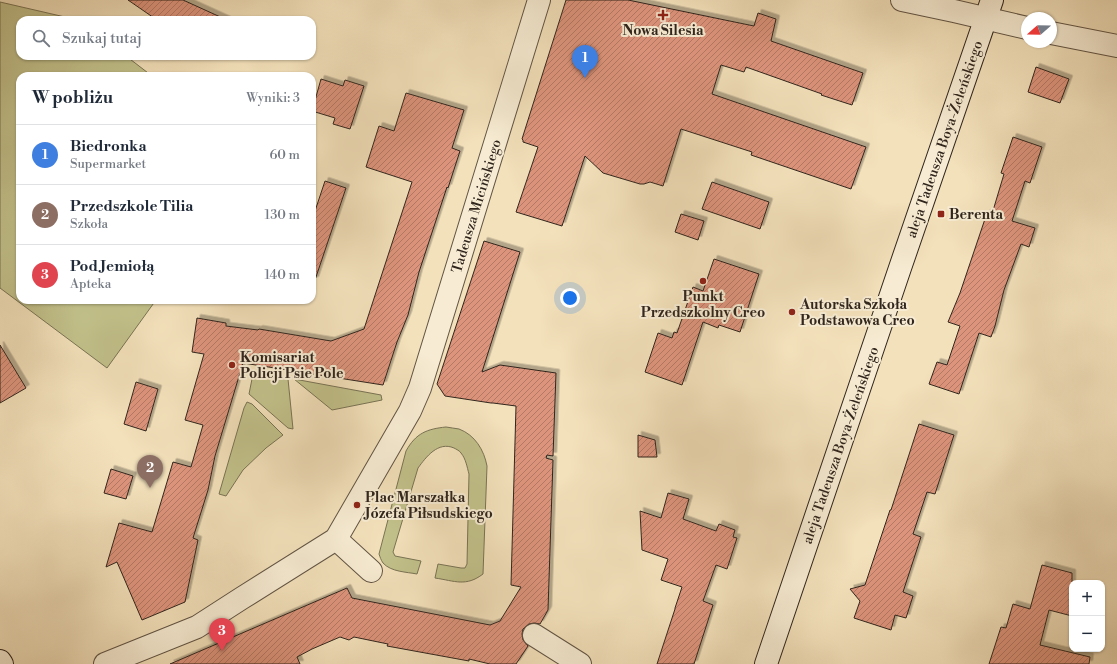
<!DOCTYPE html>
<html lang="pl">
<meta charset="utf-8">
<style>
:root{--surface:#fff;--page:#f2f2f3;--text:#1f2937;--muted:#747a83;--line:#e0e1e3;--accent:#db2777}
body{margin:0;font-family:"Libre Bodoni",serif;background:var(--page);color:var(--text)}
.controls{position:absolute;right:12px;bottom:12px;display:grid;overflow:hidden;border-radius:8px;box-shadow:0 1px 3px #0004}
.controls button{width:36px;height:36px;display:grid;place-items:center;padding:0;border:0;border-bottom:1px solid var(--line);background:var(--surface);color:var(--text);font:20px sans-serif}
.compass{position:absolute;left:1021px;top:12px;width:36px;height:36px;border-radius:50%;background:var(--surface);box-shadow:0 1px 3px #0004;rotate:250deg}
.you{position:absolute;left:570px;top:298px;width:14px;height:14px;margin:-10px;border:3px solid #fff;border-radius:50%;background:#1a73e8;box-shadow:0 0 0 6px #1a73e833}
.badge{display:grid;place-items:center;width:26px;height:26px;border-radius:50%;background:var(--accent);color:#fff;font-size:13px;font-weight:700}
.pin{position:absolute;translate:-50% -33px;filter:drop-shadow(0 1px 2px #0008)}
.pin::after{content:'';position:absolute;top:21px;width:14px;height:12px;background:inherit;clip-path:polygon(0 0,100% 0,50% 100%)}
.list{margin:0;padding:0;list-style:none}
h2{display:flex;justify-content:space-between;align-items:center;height:52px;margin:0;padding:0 16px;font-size:17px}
h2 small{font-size:13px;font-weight:400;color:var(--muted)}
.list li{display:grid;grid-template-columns:26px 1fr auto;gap:12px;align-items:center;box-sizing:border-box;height:60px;padding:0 16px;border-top:1px solid var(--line)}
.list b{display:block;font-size:15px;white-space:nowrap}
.list p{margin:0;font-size:13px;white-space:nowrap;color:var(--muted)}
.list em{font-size:13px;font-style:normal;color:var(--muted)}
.icon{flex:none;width:22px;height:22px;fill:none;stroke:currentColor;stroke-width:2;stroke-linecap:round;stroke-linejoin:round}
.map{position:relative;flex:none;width:1117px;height:664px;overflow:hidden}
.search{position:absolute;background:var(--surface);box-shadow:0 1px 3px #0004;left:16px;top:16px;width:300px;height:44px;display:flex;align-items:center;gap:10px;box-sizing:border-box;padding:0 14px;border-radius:12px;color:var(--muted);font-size:15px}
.panel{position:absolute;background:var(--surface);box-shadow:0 1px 3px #0004;left:16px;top:72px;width:300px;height:232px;border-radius:12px}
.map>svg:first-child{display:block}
.green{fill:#c2c18b;stroke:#797354}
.building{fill:url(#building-hatch);stroke:#30251d;filter:url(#shadow)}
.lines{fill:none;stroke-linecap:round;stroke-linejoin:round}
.street-casing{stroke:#615444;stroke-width:24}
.secondary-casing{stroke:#30251d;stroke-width:24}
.street{stroke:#f7ecd3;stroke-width:22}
.secondary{stroke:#f7ecd3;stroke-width:22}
.poi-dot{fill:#8f2418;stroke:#f7ecd3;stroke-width:1.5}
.labels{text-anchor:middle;stroke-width:4;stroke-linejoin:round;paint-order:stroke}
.poi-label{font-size:14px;font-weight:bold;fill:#30251d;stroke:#f7ecd3;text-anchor:start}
.street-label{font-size:14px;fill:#30251d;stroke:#f7ecd3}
</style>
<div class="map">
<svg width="1117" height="664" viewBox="0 0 1117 664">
<defs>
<pattern id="building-hatch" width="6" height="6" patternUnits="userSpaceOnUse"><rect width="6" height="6" fill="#dd947c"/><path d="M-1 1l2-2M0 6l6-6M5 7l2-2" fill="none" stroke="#b47965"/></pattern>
<filter id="shadow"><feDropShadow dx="3.5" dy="-3.5" stdDeviation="0" flood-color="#0004"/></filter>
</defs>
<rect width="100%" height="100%" fill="#f3e1bb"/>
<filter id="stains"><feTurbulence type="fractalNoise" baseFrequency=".005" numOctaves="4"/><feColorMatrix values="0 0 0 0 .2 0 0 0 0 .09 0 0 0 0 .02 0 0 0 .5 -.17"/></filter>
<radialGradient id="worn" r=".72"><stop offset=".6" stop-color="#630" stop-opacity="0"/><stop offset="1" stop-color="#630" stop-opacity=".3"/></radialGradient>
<path class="green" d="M0,2L78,20H20V56H126L152,76H20V300H156L107,368L0,288Z
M257,376L288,379L293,429L288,428L249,394L252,379Z
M294,379L381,395L382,400L332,410Z
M247,402L252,404L283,435L266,448L243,470L226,496L219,494L244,408Z
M446,427C450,428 455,428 459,429C475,435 484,450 487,466L483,574C466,587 455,581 435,578L438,564L461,568H465L467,564L469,474C467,467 466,459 461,453C460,451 456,449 454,448C438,441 426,457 418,468L393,552L395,556L421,561L417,574C407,572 391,572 383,563C381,560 380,557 379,554L406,451C416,433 427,429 446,427Z"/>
<path class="building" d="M128,0H183L227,20H157Z
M566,0H628L754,26L758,13L776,19L771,41L863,73L852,105L821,95L822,94L746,67L744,72L721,65L712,94L866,147L851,189L751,155L752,152L681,129L663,186L650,182L644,184H640L603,173L585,156L562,226L516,212L538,147L523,142V140L522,139Z
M1036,67L1069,79L1060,103L1028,92Z
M321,79L343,86L345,80L364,86L350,129L333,124L335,118L312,111Z
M406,93L464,110L452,148L460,151L448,188L447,187L419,272L408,315L397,342L383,385L243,363L215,456L208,490L193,538L198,540L185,602L142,620L117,562L106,567L119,523L152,532L173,462L191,467L203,425L185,420L204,354L192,352L197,318L226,323V326L258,330L259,329L331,341L364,329L412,182L366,167L379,126L394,131Z
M1013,137L1042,147L1030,183L1025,181L1012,221L1035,228L1029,247L1021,244L1004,290L995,326L991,337L979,333L959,394L929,384L937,362L947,365L960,326L948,322L960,293L987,213L992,214L1004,174L1001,173Z
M325,181L346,188L315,280H312V220Z
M712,182L769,202L760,229L702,209Z
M681,214L704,221L698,240L675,232Z
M484,241L520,252L482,372L500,365L556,373L553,456L547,455L546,458L553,460L548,610L540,624L534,623L529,624L523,629L522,634L523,640L528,646L516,664H490L469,659V661L387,646L388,644L354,637L349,640L340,637L312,649L297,657L300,664H170L347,588L352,598L490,625L500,621L521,587L511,585L516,406L493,403H491L445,396L437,384Z
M714,259L759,274L740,332L719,325L718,328L703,322L682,385L645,372L658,333L672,338L674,332L677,333L693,287L703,291Z
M0,345L26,388L0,403Z
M136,382L158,389L146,431L124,424Z
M919,424L954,435L935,494L927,492L913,534L921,537L903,592L913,596L906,618L895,615L891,630L854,618L860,601L850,589L865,585L890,510H891Z
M638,435L655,440L657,457H638Z
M111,469L133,476L126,499L104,493Z
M668,493L689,499L683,519L716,531L719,524L735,530L733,537L737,538L727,569L716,565L703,601L713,605L694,664H657L675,609V608L682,587L661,580L668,559L642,550L640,511L661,518Z
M1042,565L1072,573V616L1049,610L1040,645L1090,657L1089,664H989L1001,627L1006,628L1013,604L1030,609Z"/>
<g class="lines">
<defs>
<path id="street" d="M902,0L954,11L1027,28
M1051,33L1117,46
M336,539L410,411L420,388L539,0
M534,635L580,664
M105,664L197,627L242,598L336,539L371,571"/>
<path id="secondary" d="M0,661L2,664
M766,664L900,268L992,0"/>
</defs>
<use href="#street" class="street-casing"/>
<use href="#secondary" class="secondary-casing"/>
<use href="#street" class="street"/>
<use href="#secondary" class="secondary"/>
</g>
<g class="poi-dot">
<path d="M661 9h4v4h4v4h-4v4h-4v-4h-4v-4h4z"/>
<rect x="937" y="210" width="8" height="8" rx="2"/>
<circle cx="703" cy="281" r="4"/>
<circle cx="792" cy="312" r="4"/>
<circle cx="232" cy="365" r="4"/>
<circle cx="357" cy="505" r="4"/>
</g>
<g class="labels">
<g class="poi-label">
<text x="663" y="35" text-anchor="middle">Nowa Silesia</text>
<text x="949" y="219">Berenta</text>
<text x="703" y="301" text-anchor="middle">Punkt<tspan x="703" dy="16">Przedszkolny Creo</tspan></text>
<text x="800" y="309">Autorska Szkoła<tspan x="800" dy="16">Podstawowa Creo</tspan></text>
<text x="240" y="362">Komisariat<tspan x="240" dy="16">Policji Psie Pole</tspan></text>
<text x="365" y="502">Plac Marszałka<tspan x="365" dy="16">Józefa Piłsudskiego</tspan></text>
</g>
<g class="street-label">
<text transform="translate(944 139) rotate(-71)" y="5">aleja Tadeusza Boya-Żeleńskiego</text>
<text transform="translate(476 206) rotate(-73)" y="5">Tadeusza Micińskiego</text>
<text transform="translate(840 445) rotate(-71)" y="5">aleja Tadeusza Boya-Żeleńskiego</text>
</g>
</g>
<rect width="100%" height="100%" filter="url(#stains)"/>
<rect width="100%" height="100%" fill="url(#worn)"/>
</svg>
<div class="controls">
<button>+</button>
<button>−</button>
</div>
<svg class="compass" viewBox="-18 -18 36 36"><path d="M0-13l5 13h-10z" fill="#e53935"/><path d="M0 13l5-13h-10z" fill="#747a83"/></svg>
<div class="you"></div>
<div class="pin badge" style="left:585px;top:78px;background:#3f7fe0">1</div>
<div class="pin badge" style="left:150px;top:488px;background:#8d6e63">2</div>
<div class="pin badge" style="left:222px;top:651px;background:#e0444e">3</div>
<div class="search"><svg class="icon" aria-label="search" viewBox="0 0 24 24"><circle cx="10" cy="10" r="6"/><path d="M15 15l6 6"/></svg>Szukaj tutaj</div>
<section class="panel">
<h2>W pobliżu<small>Wyniki: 3</small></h2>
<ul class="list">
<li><span class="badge" style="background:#3f7fe0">1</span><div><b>Biedronka</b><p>Supermarket</p></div><em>60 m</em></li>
<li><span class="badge" style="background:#8d6e63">2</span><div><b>Przedszkole Tilia</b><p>Szkoła</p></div><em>130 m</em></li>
<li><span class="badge" style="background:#e0444e">3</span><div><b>Pod Jemiołą</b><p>Apteka</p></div><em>140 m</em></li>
</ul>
</section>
</div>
